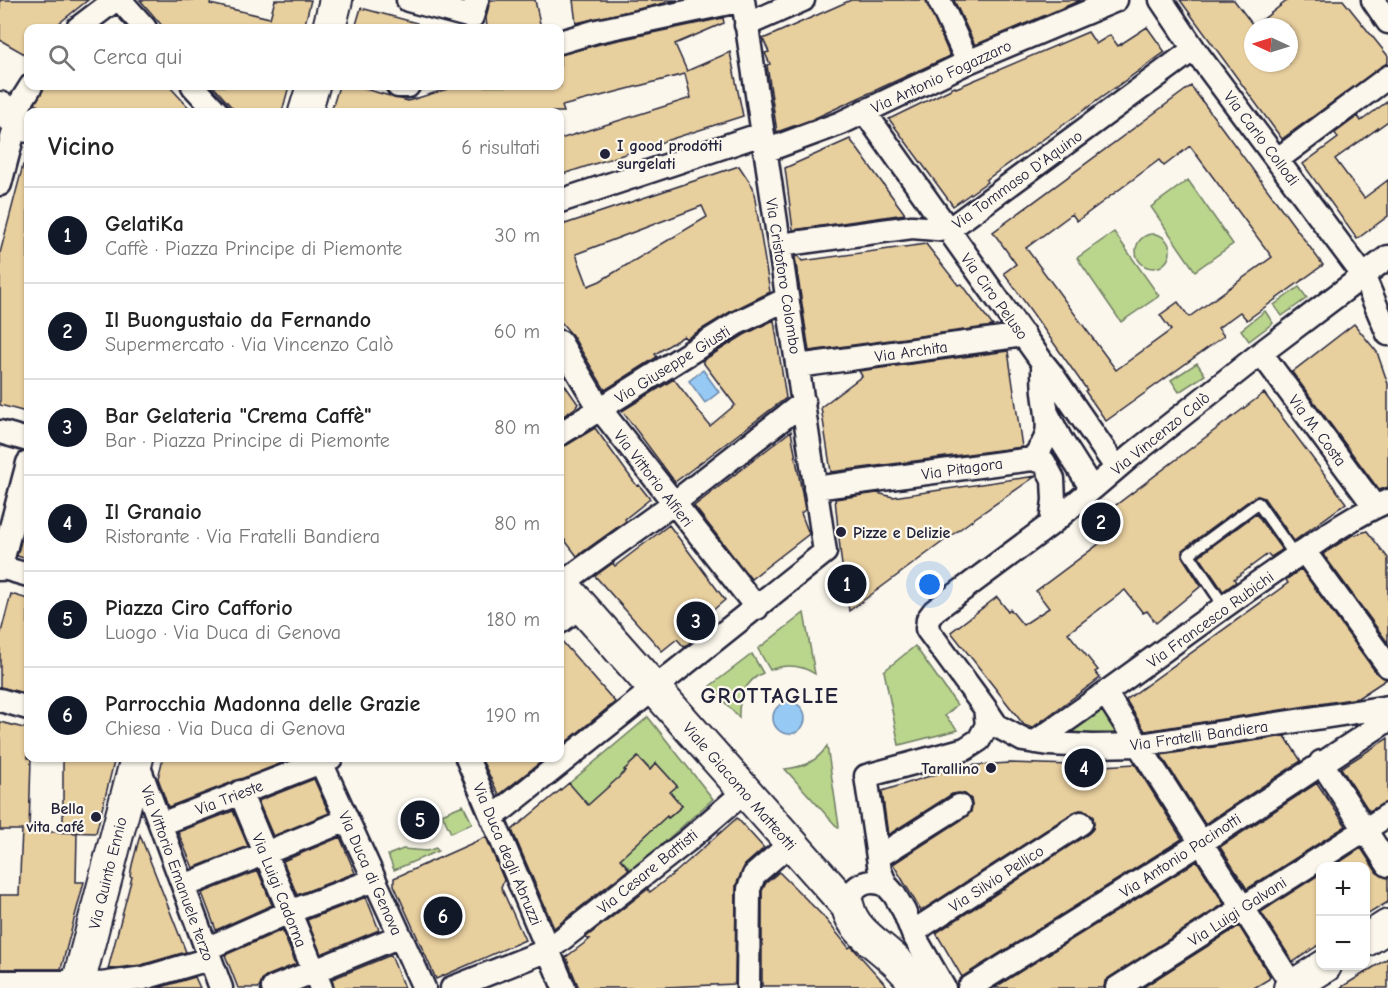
<!DOCTYPE html>
<html lang="it">
<meta charset="utf-8">
<style>
:root{--surface:#fff;--page:#f2f2f2;--text:#222;--muted:#767676;--line:#e0e0e0;--accent:#111827}
body{margin:0;font-family:"Comic Neue",sans-serif;background:var(--page);color:var(--text)}
.controls{position:absolute;right:18px;bottom:18px;display:grid;overflow:hidden;border-radius:12px;box-shadow:0 2px 4px #0004}
.controls button{width:54px;height:54px;display:grid;place-items:center;padding:0;border:0;border-bottom:2px solid var(--line);background:var(--surface);color:var(--text);font:30px sans-serif}
.compass{position:absolute;left:1244px;top:18px;width:54px;height:54px;border-radius:50%;background:var(--surface);box-shadow:0 2px 4px #0004;rotate:274deg}
.you{position:absolute;left:930px;top:585px;width:21px;height:21px;margin:-15px;border:4px solid #fff;border-radius:50%;background:#1a73e8;box-shadow:0 0 0 9px #1a73e833}
.badge{display:grid;place-items:center;width:39px;height:39px;border-radius:50%;background:var(--accent);color:#fff;font-size:20px;font-weight:700}
.pin{position:absolute;translate:-50% -50%;border:3px solid #fff;box-shadow:0 2px 6px #0006}
.list{margin:0;padding:0;list-style:none}
h2{display:flex;justify-content:space-between;align-items:center;height:78px;margin:0;padding:0 24px;font-size:26px}
h2 small{font-size:20px;font-weight:400;color:var(--muted)}
.list li{display:grid;grid-template-columns:39px 1fr auto;gap:18px;align-items:center;box-sizing:border-box;height:96px;padding:0 24px;border-top:2px solid var(--line)}
.list b{display:block;font-size:22px;white-space:nowrap}
.list p{margin:0;font-size:20px;white-space:nowrap;color:var(--muted)}
.list em{font-size:20px;font-style:normal;color:var(--muted)}
.icon{flex:none;width:33px;height:33px;fill:none;stroke:currentColor;stroke-width:2;stroke-linecap:round;stroke-linejoin:round}
.map{position:relative;flex:none;width:1388px;height:988px;overflow:hidden}
.search{position:absolute;background:var(--surface);box-shadow:0 2px 4px #0004;left:24px;top:24px;width:540px;height:66px;display:flex;align-items:center;gap:15px;box-sizing:border-box;padding:0 21px;border-radius:12px;color:var(--muted);font-size:22px}
.panel{position:absolute;background:var(--surface);box-shadow:0 2px 4px #0004;left:24px;top:108px;width:540px;height:654px;border-radius:12px}
.map>svg:first-child{display:block}
.green{fill:#bad58c;stroke:#6e7c64;stroke-width:1.5;fill-rule:evenodd}
.water{fill:#96c9f3;stroke:#6886a9;stroke-width:1.5}
.building{fill:#e8cf9e;stroke:#22223b;stroke-width:1.5;fill-rule:evenodd}
.lines{fill:none;stroke-linecap:round;stroke-linejoin:round}
.lane-casing{stroke:#22223b;stroke-width:15}
.street-casing{stroke:#22223b;stroke-width:27}
.secondary-casing{stroke:#22223b;stroke-width:36}
.lane{stroke:#fbf7ec;stroke-width:10}
.street{stroke:#fbf7ec;stroke-width:22}
.secondary{stroke:#fbf7ec;stroke-width:32}
.poi-dot{fill:#22223b;stroke:#fbf7ec;stroke-width:2}
.labels{text-anchor:middle;stroke-width:4.5;stroke-linejoin:round;paint-order:stroke}
.street-label{font-size:16px;fill:#22223b;stroke:#fbf7ec}
.poi-label{font-size:16px;font-weight:bold;fill:#22223b;stroke:#fbf7ec;text-anchor:start}
.district-label{font-size:22px;font-weight:bold;letter-spacing:1.5px;fill:#22223b;stroke:#fbf7ec}
</style>
<div class="map">
<svg width="1388" height="988" viewBox="0 0 1388 988">
<rect width="100%" height="100%" fill="#fbf7ec"/>
<filter id="ink" filterUnits="userSpaceOnUse"><feTurbulence type="fractalNoise" baseFrequency=".0167" numOctaves="2"/><feDisplacementMap in="SourceGraphic" scale="12" xChannelSelector="R" yChannelSelector="G"/><feConvolveMatrix kernelMatrix="1 2 1 2 8 2 1 2 1" color-interpolation-filters="sRGB"/></filter>
<g filter="url(#ink)">
<path class="green" d="M1188,180L1233,244L1195,271L1151,207Z
M1114,232L1159,296L1121,322L1077,258Z
M1136 251a17 17 0 1 1 34 0a17 17 0 1 1-34 0Z
M1299,287L1307,298L1282,316L1274,305Z
M1265,311L1273,323L1249,341L1241,330Z
M1197,363L1205,375L1179,392L1171,380Z
M804,613L815,674C800,664 785,664 770,670L758,649Z
M915,646L957,705L945,716L958,730L899,745L884,671Z
M752,654L763,673C745,681 738,699 739,718L710,686Z
M1104,703L1124,738L1057,735Z
M648,717L713,799L632,871L560,791ZM638,757L650,769L656,764L676,786L670,792L682,806L669,818L624,770Z
M827,746L839,826L838,828L785,769C803,767 817,762 827,746Z
M463,805L472,823L451,833L442,814Z
M436,848L438,851L394,870L388,855L403,849L427,851Z"/>
<path class="water" d="M703,370L719,392L705,403L689,381Z
M773 718a16 16 0 1 1 32 0a16 16 0 1 1-32 0Z"/>
<path class="building" d="M0,0H88L53,28H28V56L0,40Z
M140,0H211L210,4L270,18L275,0H311L304,28H164Z
M490,0H535L541,28H487L486,18Z
M573,0H678L576,23Z
M851,0H926L950,56L813,119L777,132L767,65L770,64L765,53L769,52L763,39Z
M954,0H1081L975,45Z
M1180,0H1234L1253,25V63H1289V27H1253L1288,0H1343L1388,56V62L1282,139Z
M361,8L417,23V28H355Z
M723,18L724,23L675,44L687,71L730,52L743,116L560,175V139L691,98L685,74L562,106L564,112H331L339,86H354L408,101L457,86H560V55L600,44Z
M1147,27L1165,52L986,180L987,182L953,206L889,119L955,87L956,88L1088,32L1096,44L1110,35L1118,46Z
M44,86H169L193,112H48L35,104Z
M213,86H289L282,112H236Z
M1191,86L1323,265L1247,320L1240,312L1218,328L1224,336L1106,421L1085,391L1087,390L1004,273L1016,264L993,232ZM1190,146L1272,257L1189,317L1178,302L1160,315L1171,330L1116,370L1026,248L1072,214L1077,221L1159,160L1164,166Z
M1388,101V121L1335,159L1364,198L1388,180V216L1357,239L1303,164L1338,138L1335,133L1358,116L1361,121Z
M850,139L905,214L793,230L785,168Z
M23,165L28,166V403L26,412L0,405V253Z
M739,166L753,187L770,292L730,312L686,339L684,336L655,354L657,357L605,390L572,335L560,321V215L565,224ZM702,206L707,217L600,281L588,286L576,254Z
M926,244L958,285L962,284L993,326L809,351L795,257L798,256L802,261Z
M774,320L786,398L675,482L622,411L674,379L710,426L735,405L702,361L744,335Z
M1354,324L1377,352L1388,384V487L1379,490L1292,372Z
M1008,351L1022,447L831,472L821,407L862,376L859,371Z
M560,378L578,404L575,408L560,418Z
M1264,393L1346,503L1294,541L1264,498L1258,496L1254,497L1182,550L1183,558L1201,586L1156,623L1147,611L1143,613L1125,590L1068,633L1098,670L1095,672L1100,678L1032,728L1024,725L951,632L997,597L1008,611L1010,609L1023,625L1049,608L1036,591L1100,543L1087,527Z
M595,428L637,486L639,485L650,499L625,519L626,521L577,556L560,534V447L567,445Z
M791,431L805,510L801,513L809,534L751,579L694,506Z
M1036,476L975,518L849,611L841,558L835,499L877,493L893,497Z
M1256,514L1282,550L1271,557L1268,554L1234,579L1236,582L1223,591L1199,556Z
M669,525L725,600L705,617L712,625L684,647L677,639L662,651L595,576L613,563L615,566Z
M25,526L28,527V559L17,556Z
M1367,531L1388,558V643L1323,554L1354,534L1355,535Z
M1301,569L1377,674L1387,679L1358,698L1145,731L1126,700L1288,583L1286,580Z
M11,594L28,599V694L0,687V636Z
M560,639L615,702L560,747Z
M0,722L28,729V758H31L29,831L77,833L76,882H84L61,969H0V895H19L22,830H0Z
M1285,736L1301,761L1205,824L1161,755Z
M1388,738V802L1369,811L1341,768Z
M638,757L650,770L656,763L677,786L670,792L682,806L668,818L667,816L620,859L629,869L554,928L512,830L569,783L588,805L626,771L624,770Z
M63,758H115L96,833L63,832Z
M163,758H295L168,807L158,778Z
M481,758H546L499,795Z
M1010,763L1103,766L1135,764L1182,839L962,977L936,933L1088,834L1093,829L1094,823L1093,816L1087,811L1080,810L1074,812L921,911L893,864L966,817L971,812L972,805L971,799L965,794L959,793L952,794L888,835L882,791L962,766Z
M314,779L329,813L273,836L258,801Z
M1317,783L1346,826L1247,889L1220,847Z
M233,811L248,846L193,868L178,832Z
M737,818L764,848L745,865L736,885L735,984L642,988H579L566,957L590,939L585,938L648,889L650,892L677,871Z
M140,835L186,952L141,965L108,969L132,877L130,876L132,865Z
M340,837L355,873L297,895L283,861Z
M486,837L504,880L501,887L525,940L436,979L394,885V878Z
M1361,848L1377,873L1388,878V902L1365,916V867H1332Z
M1197,861L1224,904L1110,977L1105,981L1104,988H994Z
M258,871L272,905L216,930L202,893Z
M779,872L823,916L849,948L851,946L887,986H762V891L766,883Z
M1320,874V944L1293,962L1261,912Z
M366,897L379,930L321,954L307,920Z
M1239,926L1270,976L1269,979L1254,988H1142Z
M282,930L296,964L267,976L262,980L259,988H238L225,955Z
M391,955L404,988H334L332,979Z
M1388,958V988H1340L1366,972Z
M195,977L200,988H158Z"/>
<g class="lines">
<defs>
<path id="lane" d="M1224,606L1189,554L1258,503L1296,557"/>
<path id="street" d="M120,0L145,28
M408,0L472,17L477,0
M939,0L968,62
M1161,0L1194,49L1363,275L1388,334
M1373,0L1388,22
M746,25L803,0
M78,28L115,0
M560,42L597,31L743,0
M193,86L217,112
M398,86H408
M864,111L1043,363
M12,116L31,86
M765,151L841,123L968,62L1116,0
M1278,159L1388,77
M0,184L17,119
M560,201L762,134
M780,245L912,227L948,230L1194,49
M560,342L600,409L757,608
M1261,353L1375,507
M798,366L1024,335
M1048,415L1061,440L1092,489
M0,432L28,440
M560,434L737,323L787,299
M1032,459C1055,433 1047,422 1044,392C1043,383 1043,373 1043,363L1051,373L1116,467
M815,488L1032,459L1044,462L1053,479L1054,500L1051,524
M1304,551L1388,666
M0,567L28,575
M0,569L28,463
M561,584L674,503L804,402
M560,622L581,606
M1106,694L1294,988
M0,700L28,708
M985,708L997,726L1023,740L1049,744L1092,746L1140,745L1388,707
M1035,742C1115,688 1192,628 1272,573C1310,547 1346,519 1388,501
M319,758L424,988
M467,758L548,950L687,841L745,791
M136,759L221,988
M1321,762L1388,865
M240,792L321,988
M492,818L825,552L743,0
M161,824L331,758
M878,857L959,806
M184,886L347,820
M848,907C850,886 867,877 886,885
M913,934L925,924L1081,823
M206,949L289,912L374,880
M0,982H79L101,984L144,978L209,959
M273,988L400,936
M452,988L548,950L564,988
M748,988L749,889L754,875L791,843
M944,988L913,934L904,911L894,894L886,885L880,871L866,776L965,749L979,740L987,725L985,708L927,629L928,619L934,611L1051,524L1132,455L1261,353L1388,257
M969,988L1201,843L1388,720
M1117,988L1388,815"/>
<path id="secondary" d="M329,28L336,0
M0,108L28,126
M305,112L313,86
M560,582L848,907C852,929 876,943 891,957C902,966 911,978 920,988
M1366,940L1388,926
M77,988L137,758
M1290,988L1325,966"/>
</defs>
<use href="#lane" class="lane-casing"/>
<use href="#street" class="street-casing"/>
<use href="#secondary" class="secondary-casing"/>
<use href="#lane" class="lane"/>
<use href="#street" class="street"/>
<use href="#secondary" class="secondary"/>
</g>
</g>
<g class="poi-dot">
<circle cx="605" cy="154" r="6"/>
<circle cx="841" cy="532" r="6"/>
<circle cx="991" cy="768" r="6"/>
<circle cx="96" cy="817" r="6"/>
</g>
<g class="labels">
<g class="street-label">
<text transform="translate(941 76) rotate(-25)" y="6">Via Antonio Fogazzaro</text>
<text transform="translate(1262 138) rotate(53)" y="6">Via Carlo Collodi</text>
<text transform="translate(1017 179) rotate(-36)" y="6">Via Tommaso D'Aquino</text>
<text transform="translate(784 276) rotate(81)" y="6">Via Cristoforo Colombo</text>
<text transform="translate(995 296) rotate(54)" y="6">Via Ciro Peluso</text>
<text transform="translate(911 351) rotate(-8)" y="6">Via Archita</text>
<text transform="translate(672 364) rotate(-32)" y="6">Via Giuseppe Giusti</text>
<text transform="translate(1318 430) rotate(53)" y="6">Via M. Costa</text>
<text transform="translate(1160 433) rotate(-39)" y="6">Via Vincenzo Calò</text>
<text transform="translate(962 468) rotate(-8)" y="6">Via Pitagora</text>
<text transform="translate(654 478) rotate(52)" y="6">Via Vittorio Alfieri</text>
<text transform="translate(1210 619) rotate(-36)" y="6">Via Francesco Rubichi</text>
<text transform="translate(1199 735) rotate(-8)" y="6">Via Fratelli Bandiera</text>
<text transform="translate(740 786) rotate(49)" y="6">Viale Giacomo Matteotti</text>
<text transform="translate(229 797) rotate(-21)" y="6">Via Trieste</text>
<text transform="translate(508 854) rotate(67)" y="6">Via Duca degli Abruzzi</text>
<text transform="translate(1180 855) rotate(-33)" y="6">Via Antonio Pacinotti</text>
<text transform="translate(647 871) rotate(-39)" y="6">Via Cesare Battisti</text>
<text transform="translate(107 873) rotate(-76)" y="6">Via Quinto Ennio</text>
<text transform="translate(178 873) rotate(70)" y="6">Via Vittorio Emanuele terzo</text>
<text transform="translate(371 873) rotate(66)" y="6">Via Duca di Genova</text>
<text transform="translate(996 878) rotate(-33)" y="6">Via Silvio Pellico</text>
<text transform="translate(280 890) rotate(68)" y="6">Via Luigi Cadorna</text>
<text transform="translate(1237 911) rotate(-33)" y="6">Via Luigi Galvani</text>
</g>
<g class="poi-label">
<text x="617" y="151">I good prodotti<tspan x="617" dy="18">surgelati</tspan></text>
<text x="853" y="538">Pizze e Delizie</text>
<text x="979" y="774" text-anchor="end">Tarallino</text>
<text x="84" y="814" text-anchor="end">Bella<tspan x="84" dy="18">vita café</tspan></text>
</g>
<g class="district-label">
<text x="770" y="703">GROTTAGLIE</text>
</g>
</g>
</svg>
<div class="controls">
<button>+</button>
<button>−</button>
</div>
<svg class="compass" viewBox="-18 -18 36 36"><path d="M0-13l5 13h-10z" fill="#e53935"/><path d="M0 13l5-13h-10z" fill="#767676"/></svg>
<div class="you"></div>
<div class="pin badge" style="left:847px;top:584px">1</div>
<div class="pin badge" style="left:1101px;top:522px">2</div>
<div class="pin badge" style="left:696px;top:621px">3</div>
<div class="pin badge" style="left:1084px;top:768px">4</div>
<div class="pin badge" style="left:420px;top:820px">5</div>
<div class="pin badge" style="left:443px;top:916px">6</div>
<div class="search"><svg class="icon" aria-label="search" viewBox="0 0 24 24"><circle cx="10" cy="10" r="6"/><path d="M15 15l6 6"/></svg>Cerca qui</div>
<section class="panel">
<h2>Vicino<small>6 risultati</small></h2>
<ul class="list">
<li><span class="badge">1</span><div><b>GelatiKa</b><p>Caffè · Piazza Principe di Piemonte</p></div><em>30 m</em></li>
<li><span class="badge">2</span><div><b>Il Buongustaio da Fernando</b><p>Supermercato · Via Vincenzo Calò</p></div><em>60 m</em></li>
<li><span class="badge">3</span><div><b>Bar Gelateria &quot;Crema Caffè&quot;</b><p>Bar · Piazza Principe di Piemonte</p></div><em>80 m</em></li>
<li><span class="badge">4</span><div><b>Il Granaio</b><p>Ristorante · Via Fratelli Bandiera</p></div><em>80 m</em></li>
<li><span class="badge">5</span><div><b>Piazza Ciro Cafforio</b><p>Luogo · Via Duca di Genova</p></div><em>180 m</em></li>
<li><span class="badge">6</span><div><b>Parrocchia Madonna delle Grazie</b><p>Chiesa · Via Duca di Genova</p></div><em>190 m</em></li>
</ul>
</section>
</div>
